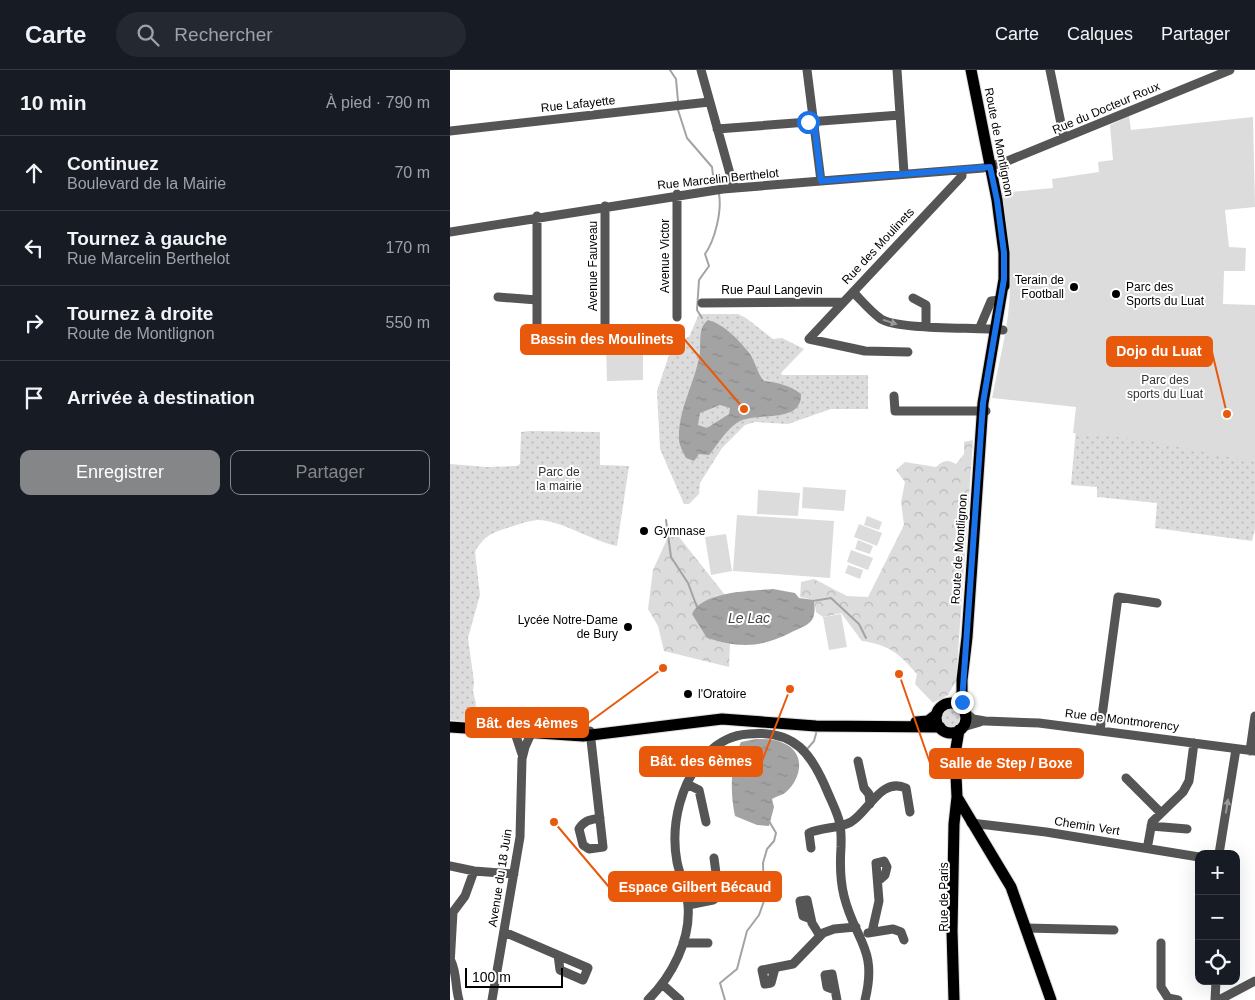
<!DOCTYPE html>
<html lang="fr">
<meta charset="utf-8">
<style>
:root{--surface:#171b24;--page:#242831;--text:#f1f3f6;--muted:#9ea1a6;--line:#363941;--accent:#858687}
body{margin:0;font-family:Arial,sans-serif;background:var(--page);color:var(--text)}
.controls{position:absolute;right:15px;bottom:15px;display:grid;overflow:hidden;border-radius:10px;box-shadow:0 5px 20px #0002}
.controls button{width:45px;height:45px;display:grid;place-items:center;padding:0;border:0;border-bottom:1px solid var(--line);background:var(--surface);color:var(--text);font:25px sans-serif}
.scale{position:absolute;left:15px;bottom:12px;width:98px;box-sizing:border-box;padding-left:5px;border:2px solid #000;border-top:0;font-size:14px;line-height:18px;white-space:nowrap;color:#000;-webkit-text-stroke:4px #fff;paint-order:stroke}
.stop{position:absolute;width:15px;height:15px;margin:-11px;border:4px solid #1a73e8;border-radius:50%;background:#fff}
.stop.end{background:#1a73e8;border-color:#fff;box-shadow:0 1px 5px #0008}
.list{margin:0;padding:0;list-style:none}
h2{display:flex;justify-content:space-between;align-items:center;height:65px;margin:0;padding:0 20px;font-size:21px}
h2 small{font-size:16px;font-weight:400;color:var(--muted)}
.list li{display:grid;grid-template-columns:32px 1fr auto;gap:15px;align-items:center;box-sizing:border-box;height:75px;padding:0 20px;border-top:1px solid var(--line)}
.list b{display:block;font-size:19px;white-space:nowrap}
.list p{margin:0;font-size:16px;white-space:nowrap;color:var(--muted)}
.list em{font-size:16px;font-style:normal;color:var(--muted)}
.actions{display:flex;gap:10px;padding:15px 20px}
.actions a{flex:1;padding:11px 0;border:1px solid var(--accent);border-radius:10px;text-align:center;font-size:18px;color:var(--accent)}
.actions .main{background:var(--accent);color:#fff}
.icon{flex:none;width:28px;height:28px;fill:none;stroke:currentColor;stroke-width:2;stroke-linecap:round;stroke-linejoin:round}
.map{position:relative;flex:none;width:805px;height:930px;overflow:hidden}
header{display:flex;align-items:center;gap:30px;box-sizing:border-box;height:70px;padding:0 25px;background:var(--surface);border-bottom:1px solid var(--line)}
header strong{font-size:24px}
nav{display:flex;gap:28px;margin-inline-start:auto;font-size:18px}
.search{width:350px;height:45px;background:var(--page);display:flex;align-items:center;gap:12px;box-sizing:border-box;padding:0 18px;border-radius:28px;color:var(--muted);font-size:19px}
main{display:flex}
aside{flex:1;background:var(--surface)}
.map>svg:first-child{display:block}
.grass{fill:url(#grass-dots)}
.forest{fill:url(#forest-crowns)}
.pitch{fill:#dcdcdc}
.water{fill:url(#water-ripples);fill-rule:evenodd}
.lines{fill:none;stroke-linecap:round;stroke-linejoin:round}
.stream{stroke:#a3a3a3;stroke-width:2}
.major-casing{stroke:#dbdbdb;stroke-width:13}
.minor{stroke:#555;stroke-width:9}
.major{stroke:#000;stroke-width:11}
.oneway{fill:#999}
.route{stroke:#1a73e8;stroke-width:6}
.poi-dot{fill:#000;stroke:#fff;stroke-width:2}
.labels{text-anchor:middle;stroke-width:4;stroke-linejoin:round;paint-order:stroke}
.street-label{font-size:12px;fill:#000;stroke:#fff}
.poi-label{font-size:12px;fill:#000;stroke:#fff;text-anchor:start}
.park-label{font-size:12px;fill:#333;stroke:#fff}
.water-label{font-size:14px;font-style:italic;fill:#444;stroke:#fff}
.leader{fill:none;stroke:#e8590c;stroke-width:2}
.callout-dot{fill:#e8590c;stroke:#fff;stroke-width:2}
.callout{fill:#e8590c;stroke:#e8590c;stroke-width:2}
.callout-label{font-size:14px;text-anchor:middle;font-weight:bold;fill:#fff}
</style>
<header>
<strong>Carte</strong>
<div class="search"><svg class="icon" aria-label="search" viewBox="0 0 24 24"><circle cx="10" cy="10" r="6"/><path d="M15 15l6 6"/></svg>Rechercher</div>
<nav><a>Carte</a><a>Calques</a><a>Partager</a></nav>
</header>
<main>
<aside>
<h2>10 min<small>À pied · 790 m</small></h2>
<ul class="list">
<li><svg class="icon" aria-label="ahead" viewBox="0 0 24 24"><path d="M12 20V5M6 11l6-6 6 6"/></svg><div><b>Continuez</b><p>Boulevard de la Mairie</p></div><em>70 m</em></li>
<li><svg class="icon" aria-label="left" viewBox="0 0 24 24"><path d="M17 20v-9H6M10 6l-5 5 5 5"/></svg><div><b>Tournez à gauche</b><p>Rue Marcelin Berthelot</p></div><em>170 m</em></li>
<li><svg class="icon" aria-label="right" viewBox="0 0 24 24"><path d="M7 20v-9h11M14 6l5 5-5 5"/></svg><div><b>Tournez à droite</b><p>Route de Montlignon</p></div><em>550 m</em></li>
<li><svg class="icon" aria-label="arrive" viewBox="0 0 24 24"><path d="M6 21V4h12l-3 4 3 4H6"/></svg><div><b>Arrivée à destination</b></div></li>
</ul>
<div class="actions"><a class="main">Enregistrer</a><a>Partager</a></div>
</aside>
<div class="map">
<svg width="805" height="930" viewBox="0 0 805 930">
<defs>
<pattern id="grass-dots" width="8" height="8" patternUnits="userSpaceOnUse" patternTransform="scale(1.25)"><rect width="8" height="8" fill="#dcdcdc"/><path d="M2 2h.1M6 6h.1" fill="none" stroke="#bbb" stroke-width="1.8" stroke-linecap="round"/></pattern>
<pattern id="forest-crowns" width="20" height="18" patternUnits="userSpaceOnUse" patternTransform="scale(1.25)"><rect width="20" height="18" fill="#dcdcdc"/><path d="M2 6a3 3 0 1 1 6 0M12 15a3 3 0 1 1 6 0" fill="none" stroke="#bbb"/></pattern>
<pattern id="water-ripples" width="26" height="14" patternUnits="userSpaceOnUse" patternTransform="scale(1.25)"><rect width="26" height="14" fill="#a3a3a3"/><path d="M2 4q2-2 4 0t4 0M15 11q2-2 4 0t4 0" fill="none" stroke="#8b8b8b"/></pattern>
</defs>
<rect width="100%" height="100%" fill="#fff"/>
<path class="grass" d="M773,200L771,235L805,236V459L802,471L705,458L707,433L647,427V417L621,415L628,336Z
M249,244H288L296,248L323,269L332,268L354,279L331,303L332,305H418V339H381L338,354L305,352L295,355L272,378L250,413L249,424L239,434H234L210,379L207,321L219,285L226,271L239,267Z
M80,361L150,362V395L179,396L167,476C142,471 109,449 87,450C77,451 67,455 57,458C41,463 33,467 25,482L30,525L18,568L24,612L23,621L26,634L23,650L19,652L0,650V394L37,397L67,396L70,394L71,362Z
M492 648a10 10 0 1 1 20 0a10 10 0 1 1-20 0Z"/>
<path class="forest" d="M523,370L506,611L498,625L483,633L465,614L467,604C449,584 440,575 412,571L391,543L373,547L366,542L364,530L350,527L351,512L364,509L397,526L418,527L454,455L451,432L455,412L446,400L455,392L486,397C493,390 498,389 506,394L514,384V372Z
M222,458L275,525L265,526L257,568L280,574L279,597L214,581L208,556L198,539L203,500Z"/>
<path class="pitch" d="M679,46L681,60L803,47L805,137L775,140L779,177L796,178L795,201H774L773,234L805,235V392L688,369L623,363L626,337L542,328C549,291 560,253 560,215C561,184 556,154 551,123L603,118L602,109L649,102L648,92L663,90L660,55Z
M193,275V310L157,311L156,276Z
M353,417L396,420L394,441L352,438Z
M308,420L350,423L348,446L307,444Z
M287,445L384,451L380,508L283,501Z
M417,446L432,452L429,460L414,455Z
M409,454L432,463L427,476L404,467Z
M276,464L282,501L261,505L255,467Z
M408,470L423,476L420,484L405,479Z
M401,480L423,488L418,500L397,492Z
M398,495L413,500L410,509L395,503Z
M391,544L397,577L379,580L373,547Z"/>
<path class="water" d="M258,250C274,254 290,271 300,284C306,293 307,303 314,311C328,313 340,315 351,324C352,354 308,342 290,351C277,358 268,374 259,385L249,384L244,391L236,388C233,382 229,375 229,369C228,338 246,312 250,282C251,269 248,258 258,250ZM270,335L280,338L279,344L257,358L248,355L250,343Z
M323,519L345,523L349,528L364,530C367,555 358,554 340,563C310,578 289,578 257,568L242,544C252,521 300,521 323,519Z
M306,669C315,669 325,669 333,673C356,682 352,708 336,722C333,725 327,726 322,729L324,737L319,756L307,755L285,746C280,722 280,695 291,672ZM312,685L313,695L301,702L291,697L294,689Z"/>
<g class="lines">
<path class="stream" d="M220,0L226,9L228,31
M228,40L237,68L262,97L264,114
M252,248L247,240L249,210L259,196L255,184C265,170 272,141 269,124
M216,450L221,487L238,513L247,537
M363,531L381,528L409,554L416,568
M358,678L364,671L367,660
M275,930L270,913L287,899L297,861L309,845L314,831L313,793L317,779L324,771L326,763L319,751"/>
<defs>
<path id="major" d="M521,0L547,130L554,183V216
M486 648a15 15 0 1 1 30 0a15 15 0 1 1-30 0Z
M512,638V610L517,567L533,333L554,209
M466,652L478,651L487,644
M0,657L133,666L272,649L366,656L490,657
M509,660L505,684L507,727L561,817L601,930
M504,930L502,861L504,754L507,727"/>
</defs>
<use href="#major" class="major-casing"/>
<path class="minor" d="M251,0L284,118
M357,0L371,111
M447,0L454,103
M600,0L614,68
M267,59L450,45
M0,61L259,32
M155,136V257
M87,146V266
M0,162L273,119L533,98L555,92L780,0
M403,222C412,231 421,242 431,249C448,260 527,257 553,260
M48,227L87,230
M463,228L476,235V256
M252,233L392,232
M227,247V124
M530,257L541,231L550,230
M458,282L415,281L359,269L512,106V100
M444,326L445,341H536
M516,643L523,649L535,651L589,653L805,681
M513,657L530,652
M69,661L66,666L72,684
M140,661L153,777L139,779L133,775L129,759C134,750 140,750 150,748
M650,661L668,527L707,533
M800,681L805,646
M408,691L414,718L419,724L420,734
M676,708L711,743
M237,714L249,720L256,752
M521,753L596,762L749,787
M701,756L737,759
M698,774L702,752L733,722L739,711L744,673
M361,778L359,763C372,757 388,759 401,752C419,741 431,707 456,718L460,742
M769,784L786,679
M0,796L24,801L64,804
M238,835L263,830L269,826L264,788
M361,849L353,846L350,831L357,830L362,853L370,866
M575,858L664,860
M54,862L138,898L133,910L110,900L108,885
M422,862L429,831L426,793L434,791L437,797L435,805L428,811
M418,863L443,859L451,862L454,870
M233,873H258
M711,873V917L718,928L728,930
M1,891C7,903 5,917 9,930
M0,895L3,842L15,826L24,801
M325,898L321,913L315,914L312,900L343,894L373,863L384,859L406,857
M212,914L230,930
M385,920L377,917L375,905L382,904L387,930
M42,930L70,767L72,689L75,677L80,666L78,661
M198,930C222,906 241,870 238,835C237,821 230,806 227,792C220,754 231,710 258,683C269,672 283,665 298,664C345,659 362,684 378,723C388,746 392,751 391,777C390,792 390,810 394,826C405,871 428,878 415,930
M765,930L766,911
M769,930L805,911"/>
<use href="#major" class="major"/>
</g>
<defs><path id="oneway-solid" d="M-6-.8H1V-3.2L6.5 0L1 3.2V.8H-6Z" transform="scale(1.25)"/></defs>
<g class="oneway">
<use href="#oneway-solid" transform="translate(440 252) rotate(18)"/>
<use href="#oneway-solid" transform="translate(777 736) rotate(-81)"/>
</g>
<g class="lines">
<path class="route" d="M358,52H364L371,111L540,97L547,130L554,183V209L533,333L512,632"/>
</g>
<g class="poi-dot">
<circle cx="624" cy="217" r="5"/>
<circle cx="666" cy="224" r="5"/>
<circle cx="194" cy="461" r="5"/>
<circle cx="178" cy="557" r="5"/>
<circle cx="238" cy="624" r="5"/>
</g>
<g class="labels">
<g class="street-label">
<text transform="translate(128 34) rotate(-6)" y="4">Rue Lafayette</text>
<text transform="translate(656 38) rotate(-23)" y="4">Rue du Docteur Roux</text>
<text transform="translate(549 72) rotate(79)" y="4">Route de Montlignon</text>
<text transform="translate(268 109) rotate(-6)" y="4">Rue Marcelin Berthelot</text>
<text transform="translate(428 176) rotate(-47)" y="4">Rue des Moulinets</text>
<text transform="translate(215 186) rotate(-90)" y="4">Avenue Victor</text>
<text transform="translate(143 196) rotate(-90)" y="4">Avenue Fauveau</text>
<text x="322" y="224">Rue Paul Langevin</text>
<text transform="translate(509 479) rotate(-86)" y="4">Route de Montlignon</text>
<text transform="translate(672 650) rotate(7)" y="4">Rue de Montmorency</text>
<text transform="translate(637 756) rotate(9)" y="4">Chemin Vert</text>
<text transform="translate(50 808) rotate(-81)" y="4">Avenue du 18 Juin</text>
<text transform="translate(494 827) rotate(-90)" y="4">Rue de Paris</text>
</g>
<g class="poi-label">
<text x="614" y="214" text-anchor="end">Terain de<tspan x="614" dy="14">Football</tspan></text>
<text x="676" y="221">Parc des<tspan x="676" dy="14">Sports du Luat</tspan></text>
<text x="204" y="465">Gymnase</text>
<text x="168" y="554" text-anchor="end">Lycée Notre-Dame<tspan x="168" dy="14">de Bury</tspan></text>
<text x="248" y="628">l'Oratoire</text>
</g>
<g class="park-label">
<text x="715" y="314">Parc des<tspan x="715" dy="14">sports du Luat</tspan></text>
<text x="109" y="406">Parc de<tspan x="109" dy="14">la mairie</tspan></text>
</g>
<g class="water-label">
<text x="299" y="553">Le Lac</text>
</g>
</g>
<path class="leader" d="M294 339L234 269M777 344L762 282M213 598L138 653M340 619L312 691M449 604L480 693M104 752L159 817"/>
<g class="callout-dot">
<circle cx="294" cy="339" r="5"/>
<circle cx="777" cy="344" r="5"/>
<circle cx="213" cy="598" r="5"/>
<circle cx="340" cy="619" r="5"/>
<circle cx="449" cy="604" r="5"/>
<circle cx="104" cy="752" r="5"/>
</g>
<g class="callout">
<rect x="71" y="255" width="163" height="29" rx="5"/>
<rect x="657" y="267" width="105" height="29" rx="5"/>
<rect x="16" y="638" width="122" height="29" rx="5"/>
<rect x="190" y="677" width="122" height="29" rx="5"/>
<rect x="480" y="679" width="153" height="29" rx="5"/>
<rect x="159" y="802" width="172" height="29" rx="5"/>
</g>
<g class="callout-label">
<text x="152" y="274">Bassin des Moulinets</text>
<text x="709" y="286">Dojo du Luat</text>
<text x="77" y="658">Bât. des 4èmes</text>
<text x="251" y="696">Bât. des 6èmes</text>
<text x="556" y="698">Salle de Step / Boxe</text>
<text x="245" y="822">Espace Gilbert Bécaud</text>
</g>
</svg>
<div class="controls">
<button>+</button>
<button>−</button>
<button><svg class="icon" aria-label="locate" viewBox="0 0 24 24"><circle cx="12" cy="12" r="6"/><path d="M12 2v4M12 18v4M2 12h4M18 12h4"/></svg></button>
</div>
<div class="scale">100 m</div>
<div class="stop" style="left:358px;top:52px"></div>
<div class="stop end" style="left:512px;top:632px"></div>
</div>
</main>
